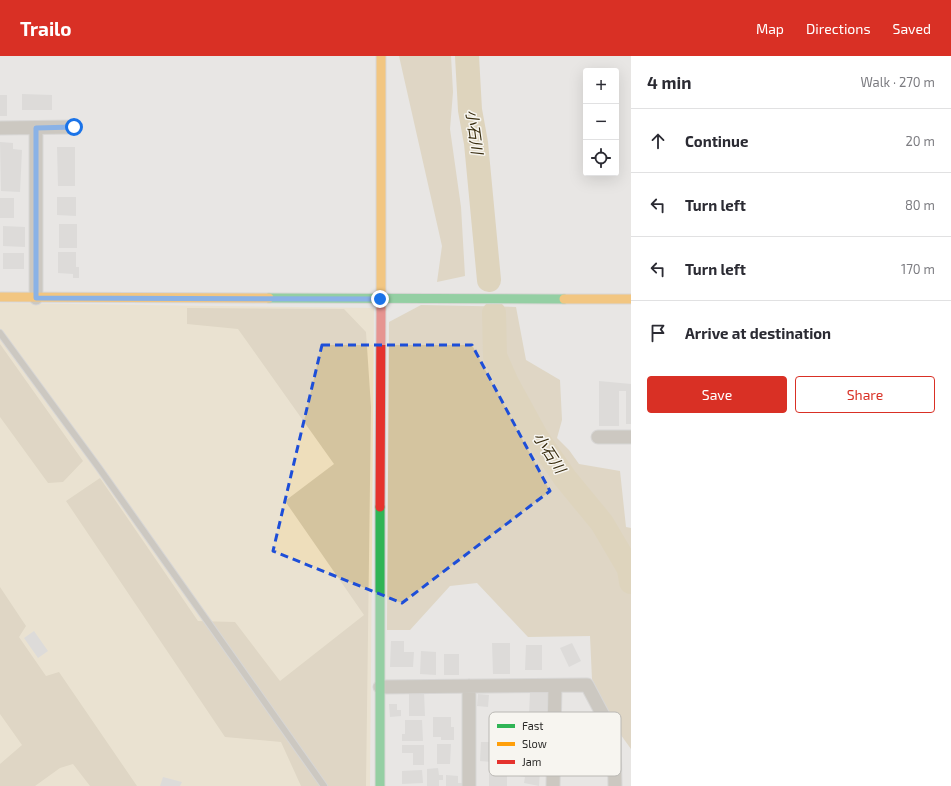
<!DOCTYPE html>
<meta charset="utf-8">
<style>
:root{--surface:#fff;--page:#f7f7f7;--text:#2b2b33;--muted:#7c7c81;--line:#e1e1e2;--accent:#d93025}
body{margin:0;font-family:"Exo 2","Noto Sans JP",sans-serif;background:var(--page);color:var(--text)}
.controls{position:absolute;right:12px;top:12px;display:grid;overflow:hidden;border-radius:4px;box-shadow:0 4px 16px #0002}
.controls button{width:36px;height:36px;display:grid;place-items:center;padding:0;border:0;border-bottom:1px solid var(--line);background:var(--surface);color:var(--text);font:20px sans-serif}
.stop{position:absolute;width:12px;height:12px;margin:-9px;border:3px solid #1a73e8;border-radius:50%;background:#fff}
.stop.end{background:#1a73e8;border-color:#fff;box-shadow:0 1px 4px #0008}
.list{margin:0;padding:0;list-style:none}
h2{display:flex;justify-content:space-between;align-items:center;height:52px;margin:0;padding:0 16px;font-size:17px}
h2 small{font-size:13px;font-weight:400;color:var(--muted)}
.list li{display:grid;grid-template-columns:26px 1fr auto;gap:12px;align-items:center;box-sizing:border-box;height:64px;padding:0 16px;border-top:1px solid var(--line)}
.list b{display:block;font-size:15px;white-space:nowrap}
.list em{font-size:13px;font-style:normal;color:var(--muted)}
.actions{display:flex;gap:8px;padding:12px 16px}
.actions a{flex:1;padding:9px 0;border:1px solid var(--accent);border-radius:4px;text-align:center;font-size:14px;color:var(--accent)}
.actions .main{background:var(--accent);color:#fff}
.icon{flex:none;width:22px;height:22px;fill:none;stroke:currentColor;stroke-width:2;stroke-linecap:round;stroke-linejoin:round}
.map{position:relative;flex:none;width:631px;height:730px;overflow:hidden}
header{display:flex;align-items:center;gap:24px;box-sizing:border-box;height:56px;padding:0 20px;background:var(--accent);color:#fff}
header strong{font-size:19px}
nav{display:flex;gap:22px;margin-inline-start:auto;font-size:14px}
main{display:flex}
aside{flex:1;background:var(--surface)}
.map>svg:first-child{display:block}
.green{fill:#eedebb}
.forest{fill:#d4c49f}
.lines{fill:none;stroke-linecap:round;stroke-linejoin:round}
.river{stroke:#d2be8f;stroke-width:24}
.building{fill:#d0cfcd}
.lane-casing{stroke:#c5c4c3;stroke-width:8}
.street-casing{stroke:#c5c4c3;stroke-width:15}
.fast-casing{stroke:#c5c4c3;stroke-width:11}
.slow-casing{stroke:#c5c4c3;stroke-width:11}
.jam-casing{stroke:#c5c4c3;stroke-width:11}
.lane{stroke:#aaa598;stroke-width:6}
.street{stroke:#aaa598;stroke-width:13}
.fast{stroke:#30b455;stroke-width:9}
.slow{stroke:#ff9f0a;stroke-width:9}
.jam{stroke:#e5322d;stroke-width:9}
.route{stroke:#1a73e8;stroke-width:5}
.marked{fill:none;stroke:#1d4ed8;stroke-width:3;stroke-dasharray:8 5;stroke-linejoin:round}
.labels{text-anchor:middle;stroke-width:3;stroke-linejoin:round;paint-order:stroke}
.water-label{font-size:15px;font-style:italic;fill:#372b0d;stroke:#f7f5f0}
.key{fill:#f7f5f0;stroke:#bab8b4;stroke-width:1}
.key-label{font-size:11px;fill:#2c2b29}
</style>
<header>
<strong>Trailo</strong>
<nav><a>Map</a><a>Directions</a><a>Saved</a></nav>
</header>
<main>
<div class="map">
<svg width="631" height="730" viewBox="0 0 631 730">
<rect width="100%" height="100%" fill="#e8e6e4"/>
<path class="green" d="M0,247L374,252L370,730H0Z"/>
<path class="forest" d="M399,0H451L453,36L450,73L461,151L465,220L437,226L442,190Z
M421,249L516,251L526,304L560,324L562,364L557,382L569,394L579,408L620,415L626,471L631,472V693L618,675L592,623L590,580L528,581L477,527L450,530L410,574H387L389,266Z
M187,252L344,253L366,276L371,351L366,730H301L281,686L225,681L66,445L100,422L198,565L235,566L280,625L364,559L285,445L334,408L238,273L187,268Z
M0,288L83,405L63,426L48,427L0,361Z
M0,531L26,570L19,581L46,620L59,616L137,730H90L73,708L60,712L35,730H0V708L22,689L0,658Z"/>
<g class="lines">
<path class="river" d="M467,0L470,54L476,87L489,224
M494,257L495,300L507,327L536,380L565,422L602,467L629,513L631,526"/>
</g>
<path class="building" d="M22,38L52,39V54H22Z
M0,39H7V60H0Z
M0,86L13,87V93L22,94L20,136L1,135Z
M57,91H75V130H58Z
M57,141H76V160L57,159Z
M0,142H14V162H0Z
M59,168H77V192H59Z
M3,170L25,171V191L3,190Z
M58,196H76V211H79V222H73V218L58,217Z
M3,197H24V213H3Z
M599,325L631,328V368H626V335H619V370H599Z
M34,575L48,595L38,602L24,582Z
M391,585H404V596H414L413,611H390Z
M492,587H510V618H493Z
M572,587L581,605L569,611L560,592Z
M526,589H542V614H525Z
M421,595L436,596V619L420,618Z
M444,598H459V619H444Z
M424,636L425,660H409V637Z
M530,636L548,637L547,660L529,659Z
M478,638L489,639L488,651L477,650Z
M389,648H397V654H401V660L390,661Z
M433,661H451V671H454V684H441V681H433Z
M405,664H422L423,685H402V678H405Z
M481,686H492V706L480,705Z
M437,688H451L450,708H437Z
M402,689H424V709H413V697H402Z
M438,712L439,719H443V724H439V730H427V713Z
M422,714L423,727L402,728V715Z
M520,714L540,715L539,730L524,727L525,721L519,720Z
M489,718H507V730H489Z
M446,719L458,720V727H462V730H446Z
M163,721L182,726L180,730H160Z"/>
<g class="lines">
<defs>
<path id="lane" d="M0,277L99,412L324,730"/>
<path id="street" d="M0,72L74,71
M36,72V242
M598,381H631
M469,630V730
M380,631L587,629L614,680L615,730
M553,730L555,630"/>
<path id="fast" d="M269,242L564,243
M380,730V451"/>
<path id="slow" d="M0,241L269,242
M564,243H631
M381,253V0"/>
<path id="jam" d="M380,451L381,253"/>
</defs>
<use href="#lane" class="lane-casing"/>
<use href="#street" class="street-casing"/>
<use href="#fast" class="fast-casing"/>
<use href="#slow" class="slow-casing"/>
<use href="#jam" class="jam-casing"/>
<use href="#lane" class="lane"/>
<use href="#street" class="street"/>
<use href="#fast" class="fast"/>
<use href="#slow" class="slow"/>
<use href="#jam" class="jam"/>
</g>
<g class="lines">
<path class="route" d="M74,71L36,72V242L380,243"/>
</g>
<path d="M0 0H631V730H0ZM322,289H472L550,435L402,547L273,495Z" fill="#e8e6e4" fill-opacity=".55" fill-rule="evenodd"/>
<path class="marked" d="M322,289H472L550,435L402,547L273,495Z"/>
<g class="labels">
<g class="water-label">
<text transform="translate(474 76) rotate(82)" y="5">小石川</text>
<text transform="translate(549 397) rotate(57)" y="5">小石川</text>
</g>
</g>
<rect x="489" y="656" width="132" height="64" rx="6" class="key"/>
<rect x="497" y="668" width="18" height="4" fill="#30b455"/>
<rect x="497" y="686" width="18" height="4" fill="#ff9f0a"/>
<rect x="497" y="704" width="18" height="4" fill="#e5322d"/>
<g class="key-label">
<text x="522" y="674">Fast</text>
<text x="522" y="692">Slow</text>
<text x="522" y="710">Jam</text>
</g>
</svg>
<div class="controls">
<button>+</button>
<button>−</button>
<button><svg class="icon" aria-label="locate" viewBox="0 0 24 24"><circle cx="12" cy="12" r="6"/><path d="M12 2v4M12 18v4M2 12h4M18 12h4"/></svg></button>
</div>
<div class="stop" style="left:74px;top:71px"></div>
<div class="stop end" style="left:380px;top:243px"></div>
</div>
<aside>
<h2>4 min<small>Walk · 270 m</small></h2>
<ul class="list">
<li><svg class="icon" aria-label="ahead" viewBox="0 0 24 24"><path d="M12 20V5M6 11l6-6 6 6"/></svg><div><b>Continue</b></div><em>20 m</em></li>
<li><svg class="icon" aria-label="left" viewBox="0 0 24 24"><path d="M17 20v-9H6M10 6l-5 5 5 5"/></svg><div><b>Turn left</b></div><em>80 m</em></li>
<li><svg class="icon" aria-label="left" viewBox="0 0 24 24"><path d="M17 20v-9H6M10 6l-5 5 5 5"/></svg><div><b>Turn left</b></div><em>170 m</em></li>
<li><svg class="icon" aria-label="arrive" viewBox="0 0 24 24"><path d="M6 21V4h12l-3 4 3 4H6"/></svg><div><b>Arrive at destination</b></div></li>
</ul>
<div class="actions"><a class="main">Save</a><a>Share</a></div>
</aside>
</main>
